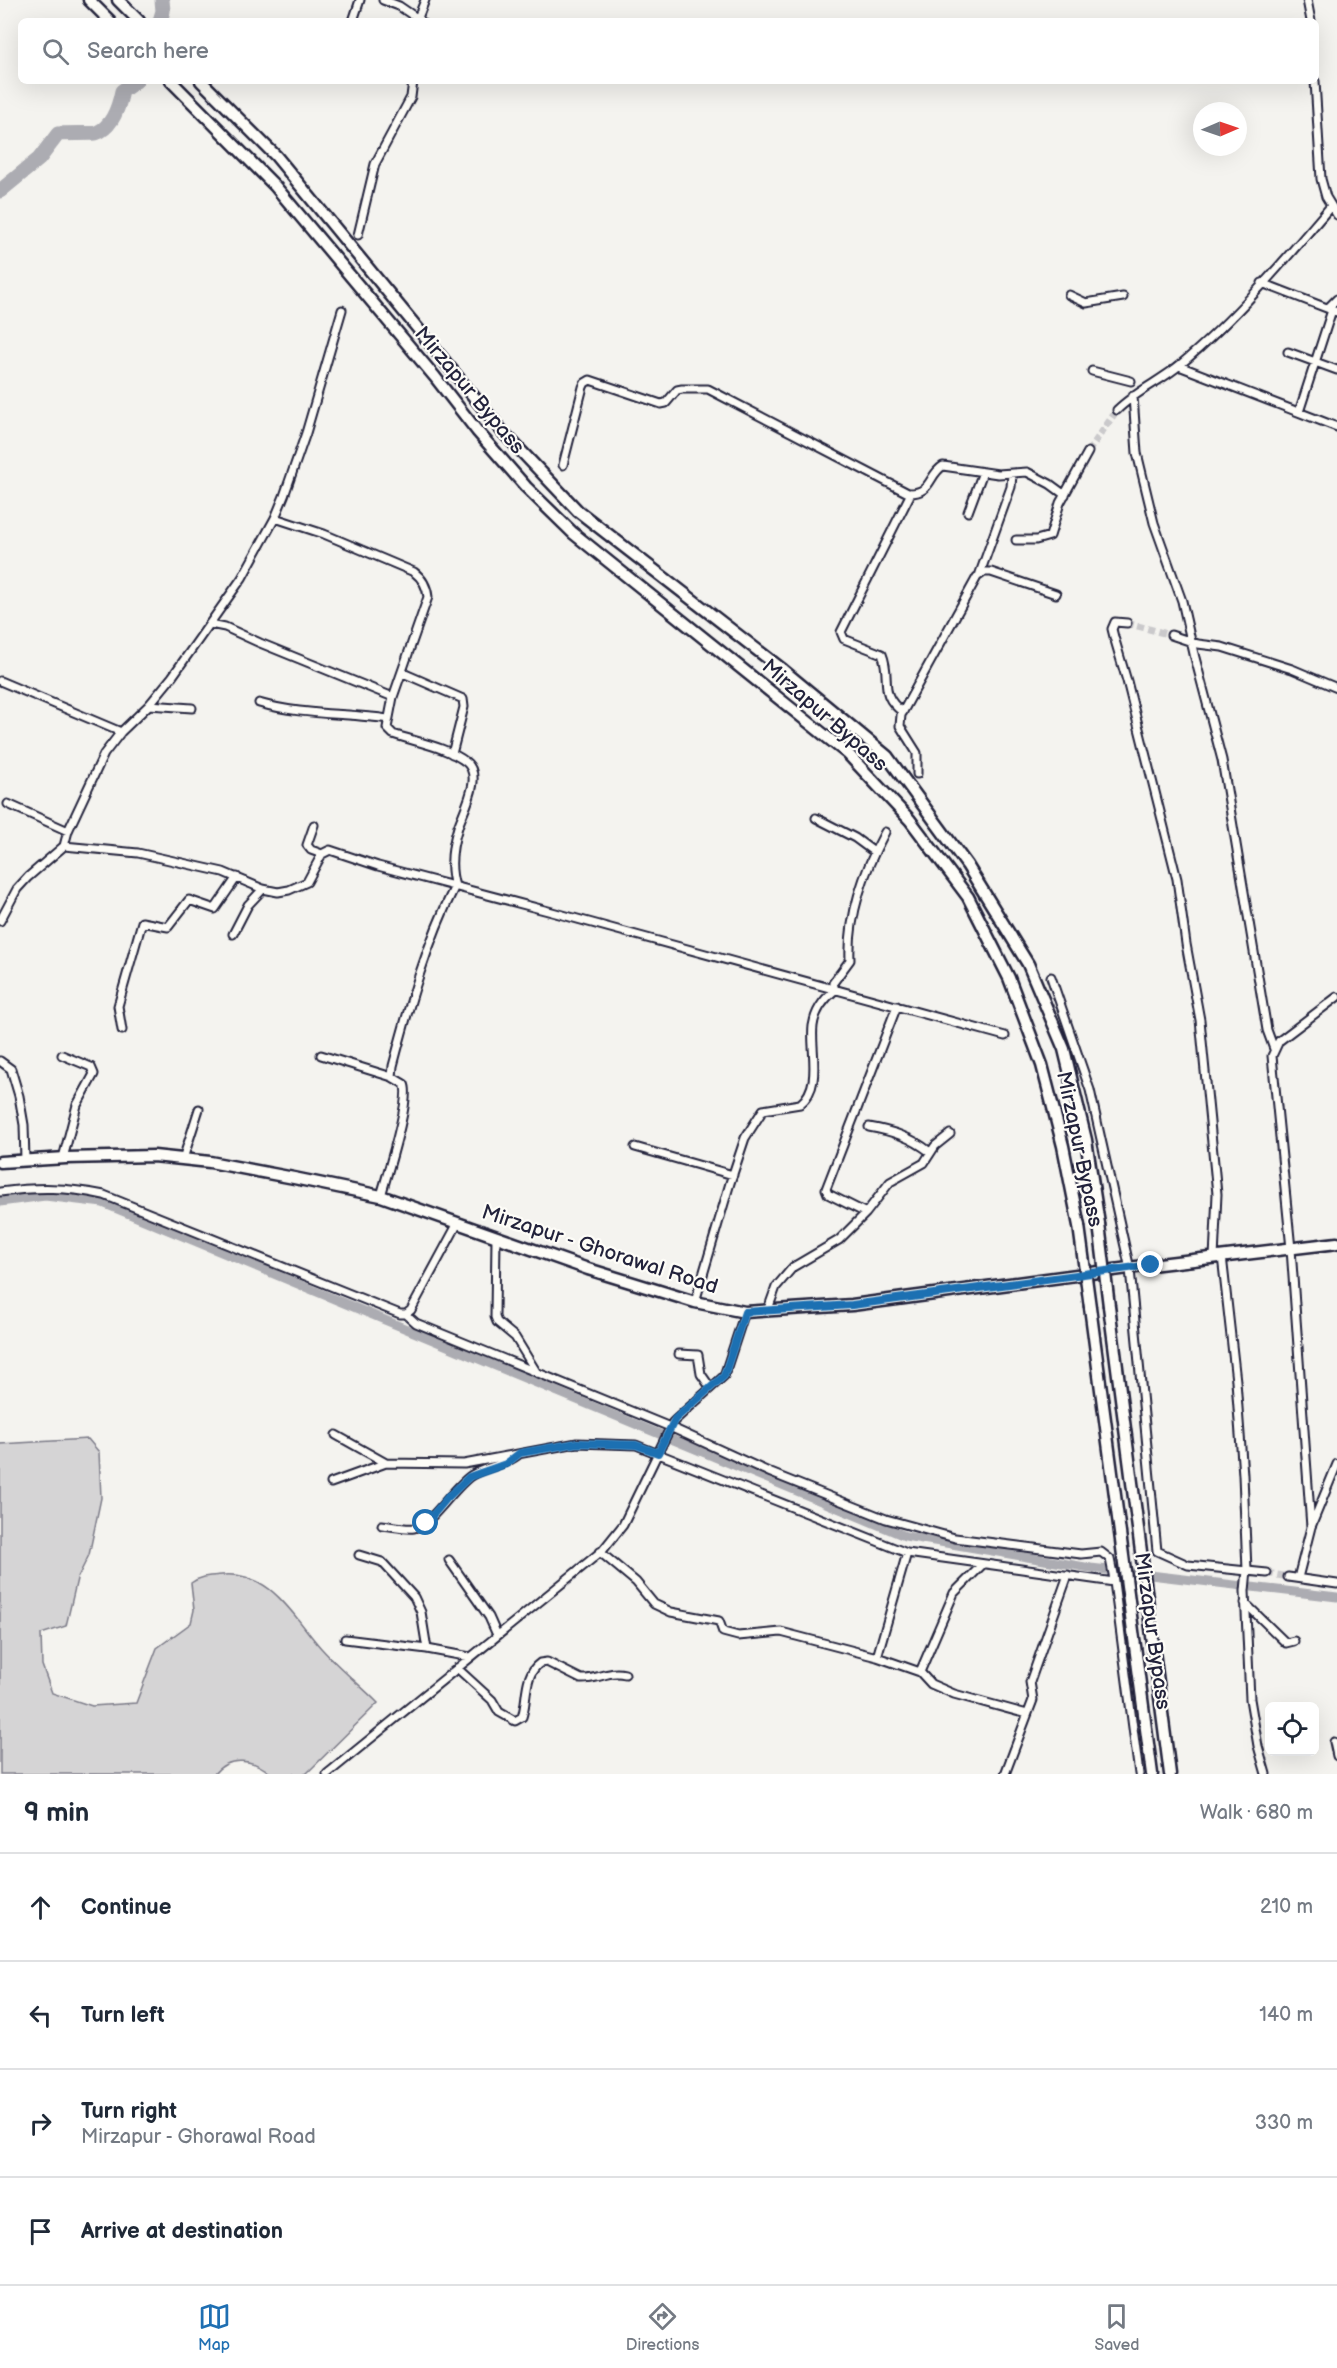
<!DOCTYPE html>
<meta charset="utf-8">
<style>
:root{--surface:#fff;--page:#f2f2f3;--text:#1f2937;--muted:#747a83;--line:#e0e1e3;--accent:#1f6fb2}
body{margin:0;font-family:"Balsamiq Sans",sans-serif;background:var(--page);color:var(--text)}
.controls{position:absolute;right:18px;bottom:18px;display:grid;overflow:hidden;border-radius:9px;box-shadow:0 6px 24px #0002}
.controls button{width:54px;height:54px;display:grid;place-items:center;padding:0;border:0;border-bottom:2px solid var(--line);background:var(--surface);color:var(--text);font:30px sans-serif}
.compass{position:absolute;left:1193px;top:102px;width:54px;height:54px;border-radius:50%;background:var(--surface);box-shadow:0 6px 24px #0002;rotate:88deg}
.stop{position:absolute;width:18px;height:18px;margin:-14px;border:4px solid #1f6fb2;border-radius:50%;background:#fff}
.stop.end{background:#1f6fb2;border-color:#fff;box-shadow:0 2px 6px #0008}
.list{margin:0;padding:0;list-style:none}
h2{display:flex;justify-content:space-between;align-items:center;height:78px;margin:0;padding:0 24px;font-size:26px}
h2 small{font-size:20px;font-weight:400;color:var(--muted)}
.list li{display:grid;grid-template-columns:39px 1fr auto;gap:18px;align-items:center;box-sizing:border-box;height:108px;padding:0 24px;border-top:2px solid var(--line)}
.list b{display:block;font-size:22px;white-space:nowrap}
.list p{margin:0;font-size:20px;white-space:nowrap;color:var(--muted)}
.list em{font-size:20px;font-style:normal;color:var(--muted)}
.icon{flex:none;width:33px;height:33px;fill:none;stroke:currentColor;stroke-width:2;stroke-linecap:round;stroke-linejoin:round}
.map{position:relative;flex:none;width:1337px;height:1774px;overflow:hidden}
.search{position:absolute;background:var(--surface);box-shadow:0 6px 24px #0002;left:18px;right:18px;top:18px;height:66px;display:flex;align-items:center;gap:15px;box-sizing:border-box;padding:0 21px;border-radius:9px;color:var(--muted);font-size:22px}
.sheet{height:510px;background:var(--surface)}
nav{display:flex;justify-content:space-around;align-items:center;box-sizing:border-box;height:84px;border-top:2px solid var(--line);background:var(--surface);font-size:16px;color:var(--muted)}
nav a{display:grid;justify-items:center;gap:3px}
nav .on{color:var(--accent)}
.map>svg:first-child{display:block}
.green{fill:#d5d4d5;stroke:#7c7b88;stroke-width:1.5}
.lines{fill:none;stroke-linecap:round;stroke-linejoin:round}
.canal{stroke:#acacb2;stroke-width:9}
.river{stroke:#acacb2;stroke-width:15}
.minor-tunnel{stroke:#cac9cb;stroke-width:7;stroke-dasharray:7 3.5;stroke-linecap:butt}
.minor-casing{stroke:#22223b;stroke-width:11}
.primary-casing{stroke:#22223b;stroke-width:15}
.trunk-casing{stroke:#22223b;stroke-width:15}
.minor{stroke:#fdfcf7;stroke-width:7}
.primary{stroke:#fdfcf7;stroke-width:10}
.trunk{stroke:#fdfcf7;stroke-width:10}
.trunk-bridge-casing{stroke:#22223b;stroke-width:15;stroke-linecap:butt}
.trunk-bridge{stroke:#fdfcf7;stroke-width:10}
.route{stroke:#1f6fb2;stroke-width:8}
.labels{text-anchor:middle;stroke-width:4.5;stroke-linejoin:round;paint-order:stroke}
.street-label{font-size:21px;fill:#22223b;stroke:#fdfcf7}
</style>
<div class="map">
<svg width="1337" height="1774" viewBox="0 0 1337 1774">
<rect width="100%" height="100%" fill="#f4f3ef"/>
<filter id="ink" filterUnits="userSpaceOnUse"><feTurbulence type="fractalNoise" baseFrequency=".0167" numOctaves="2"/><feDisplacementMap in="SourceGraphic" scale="12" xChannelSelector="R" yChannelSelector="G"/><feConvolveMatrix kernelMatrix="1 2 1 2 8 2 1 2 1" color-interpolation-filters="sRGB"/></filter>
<g filter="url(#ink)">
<path class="green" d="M88,1439L99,1452L101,1498L89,1555L77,1579L66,1626L41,1634L42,1665L52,1693L92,1706L136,1703L157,1648L191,1623L194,1610L191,1583C201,1576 210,1576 222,1575C270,1570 293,1616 321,1648C339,1668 360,1685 378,1703L306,1774H271C254,1759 229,1755 214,1774H0V1444Z"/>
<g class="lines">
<path class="canal" d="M0,1202L45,1196L103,1203L905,1536L1091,1568L1337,1597"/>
<path class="river" d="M160,21L163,11L162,0
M0,191L39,159L58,134C64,133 93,134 96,133C113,127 119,106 122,91L136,81"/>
<path class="minor-tunnel" d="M1088,452L1117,410
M1127,623L1171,635
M1267,1573L1288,1577"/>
<defs>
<path id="minor" d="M383,0L399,6L421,21
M1307,0L1311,21
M418,18L425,0
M353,21L360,0
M1315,81L1321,179L1326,197L1337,215
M358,235L375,164L411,97L413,81
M1262,283L1337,312
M1069,295L1086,303L1123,297
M1328,308L1337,299
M1288,352L1337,370
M1179,366L1337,427
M1092,371L1131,381
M1133,396L1137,453L1154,523L1182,601L1194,654L1222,760L1267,1030L1274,1049
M1117,410C1136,391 1161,381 1181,364C1235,319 1285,260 1331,206
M1299,412L1332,310
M563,465L583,387L585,383L590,380L661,404L666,403L677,390L682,389H708L908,493C932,494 928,475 943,466L998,474L1027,472L1050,484L1065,495
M968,512L983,472
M275,518L324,534L414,572C422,578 427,587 428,597L393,697L387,728L393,734C416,742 447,747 466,762C484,776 463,811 458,827C452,846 449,867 455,886C427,942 409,1005 393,1066L392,1077L404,1084C412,1097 386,1177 381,1196
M1016,540H1036L1050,536L1060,503L1088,452
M980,573L1011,487L1012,474
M1127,623L1115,622L1112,629L1114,637L1127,681L1177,879L1186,944L1200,1020L1217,1194L1214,1258
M210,624L225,627L260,643L393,697
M1171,635L1198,644L1222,647L1292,669L1337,688
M403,673L463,699L464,707L452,754
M0,681L121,732
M259,703C300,715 345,713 388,719
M149,705L192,708
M903,712C877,694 892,678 882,654L844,639L841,632L911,493
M917,774V753L900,726L901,715L977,577L984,572H991L1056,594
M8,804L68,831
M816,818L855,838L874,852
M314,825L307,845L311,850L322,854
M64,846L138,853L223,872L263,889L278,892L289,890L307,882L322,854L330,850L378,866L552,912L1005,1036
M0,921L17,889L28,877L64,846L68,831L104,754L121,732L149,705L172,677L242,578L275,518L284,496L306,433L342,310
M233,934L248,905L263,889
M1051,977L1090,1090L1130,1269L1157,1551L1188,1565L1267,1573
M122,1030L118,1006L142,922L168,927L189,900L215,909L237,877
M62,1055L91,1067L94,1074L77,1105L63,1158
M321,1055L392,1077
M0,1061L11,1069L19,1096L24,1125L25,1160
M869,1127C892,1131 911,1137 930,1152
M635,1147L733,1175
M183,1159L199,1109
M0,1192C38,1187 66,1187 104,1195L400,1314H406L411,1310L458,1223
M866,1213L828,1194L826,1189L897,1006
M496,1237L495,1317L497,1322L515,1337L537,1373
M1222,1256L1236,1381L1243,1475L1247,1570L1245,1591L1250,1699L1258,1746L1266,1774
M695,1302L730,1183L745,1138L763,1110L800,1104C823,1086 810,1050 813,1026C815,1011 824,999 835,990L833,983L850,960C848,915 864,871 885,832
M767,1312L776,1287L793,1267L839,1240L866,1213L890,1182L924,1163L935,1146L950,1134
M406,1314L416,1323L670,1427L771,1473L886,1519L955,1538L1081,1554L1101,1552L1110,1559L1113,1574L1139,1774
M679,1354L698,1355L701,1374L710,1387
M336,1435L386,1463
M331,1483L386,1463L464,1464L577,1443L636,1445L907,1553L1114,1582
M382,1525C392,1526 404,1529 414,1528C432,1525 454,1486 472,1475C487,1466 504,1466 518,1455
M1311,1527L1291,1249L1272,1056L1279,1041L1337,997
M600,1552L636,1582L654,1604L671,1612L719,1621L723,1632L738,1636L781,1632L877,1657L920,1672L931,1684L954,1694L1027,1714
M359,1555L382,1562L414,1597L421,1612L427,1649L470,1657
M449,1560L489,1617L497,1635
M1288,1577L1337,1584
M1298,1578L1311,1527L1337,1464
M1245,1603L1286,1643L1294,1641
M345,1639L427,1649
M877,1657L907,1553
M457,1668L492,1700L499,1712L515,1721L522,1717C528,1700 523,1675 540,1663L547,1662L581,1679C597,1680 608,1670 625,1674
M920,1672L954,1593L982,1565
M1334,1742L1337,1756
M327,1774L603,1550L623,1525L673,1422L724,1376L745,1312
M1005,1774L1033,1700L1030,1682L1068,1575"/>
<path id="primary" d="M0,1162L66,1158L154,1156L210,1162L294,1178L381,1196L588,1269L695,1302L745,1312L852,1305L1151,1265L1337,1243"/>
<path id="trunk" d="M89,0L110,21
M118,0L139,21
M171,81L275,186L435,377L477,431L526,487L573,533L848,754L910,820L968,897L1009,978L1042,1065L1063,1146L1079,1226
M201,81L276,156L502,431L578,511L783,670L887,756L967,865L1028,964L1064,1049L1086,1140L1099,1224
M1109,1306L1170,1774
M1090,1307L1152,1774"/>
</defs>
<use href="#minor" class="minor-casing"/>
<use href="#primary" class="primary-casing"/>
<use href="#trunk" class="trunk-casing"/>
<use href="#minor" class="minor"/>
<use href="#primary" class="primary"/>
<use href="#trunk" class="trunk"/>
<defs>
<path id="trunk-bridge" d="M1099,1224L1109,1306
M1079,1226L1090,1307"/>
</defs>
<use href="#trunk-bridge" class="trunk-bridge-casing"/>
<use href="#trunk-bridge" class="trunk-bridge"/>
</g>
</g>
<g class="lines" filter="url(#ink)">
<path class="route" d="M426,1523L448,1497L469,1477L506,1464L520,1453L577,1443L636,1445L658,1453L675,1419L724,1376L745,1312L852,1305L1151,1265"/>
</g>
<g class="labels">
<g class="street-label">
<text transform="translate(470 390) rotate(50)" y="7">Mirzapur Bypass</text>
<text transform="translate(825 715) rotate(41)" y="7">Mirzapur Bypass</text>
<text transform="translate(1080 1149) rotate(78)" y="7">Mirzapur Bypass</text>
<text transform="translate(600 1249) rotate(18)" y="7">Mirzapur - Ghorawal Road</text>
<text transform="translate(1153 1631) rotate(82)" y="7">Mirzapur Bypass</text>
</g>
</g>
</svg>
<div class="controls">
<button><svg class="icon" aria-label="locate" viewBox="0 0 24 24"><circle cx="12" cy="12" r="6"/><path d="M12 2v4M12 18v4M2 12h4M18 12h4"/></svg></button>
</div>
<svg class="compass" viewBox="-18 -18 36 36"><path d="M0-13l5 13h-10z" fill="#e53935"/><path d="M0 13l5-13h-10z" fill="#747a83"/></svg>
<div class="stop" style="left:426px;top:1523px"></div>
<div class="stop end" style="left:1151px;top:1265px"></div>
<div class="search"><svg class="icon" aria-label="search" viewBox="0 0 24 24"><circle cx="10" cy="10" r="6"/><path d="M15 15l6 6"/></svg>Search here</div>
</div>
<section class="sheet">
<h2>9 min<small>Walk · 680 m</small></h2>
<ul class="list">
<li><svg class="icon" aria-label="ahead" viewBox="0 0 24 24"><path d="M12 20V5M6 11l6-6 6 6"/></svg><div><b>Continue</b></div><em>210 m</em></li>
<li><svg class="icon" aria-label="left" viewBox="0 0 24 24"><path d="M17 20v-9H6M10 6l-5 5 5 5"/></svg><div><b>Turn left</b></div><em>140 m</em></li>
<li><svg class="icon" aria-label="right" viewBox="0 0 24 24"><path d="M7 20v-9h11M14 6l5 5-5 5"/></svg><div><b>Turn right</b><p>Mirzapur - Ghorawal Road</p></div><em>330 m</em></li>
<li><svg class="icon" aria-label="arrive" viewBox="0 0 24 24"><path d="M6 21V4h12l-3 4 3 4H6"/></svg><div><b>Arrive at destination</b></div></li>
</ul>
</section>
<nav>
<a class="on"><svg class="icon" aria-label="map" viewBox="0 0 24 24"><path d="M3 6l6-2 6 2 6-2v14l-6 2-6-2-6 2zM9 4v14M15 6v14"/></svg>Map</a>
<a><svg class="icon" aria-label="directions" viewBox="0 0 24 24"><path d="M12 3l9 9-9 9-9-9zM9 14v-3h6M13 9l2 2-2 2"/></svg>Directions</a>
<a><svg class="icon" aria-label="saved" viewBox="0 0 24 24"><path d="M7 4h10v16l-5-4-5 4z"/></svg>Saved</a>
</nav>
